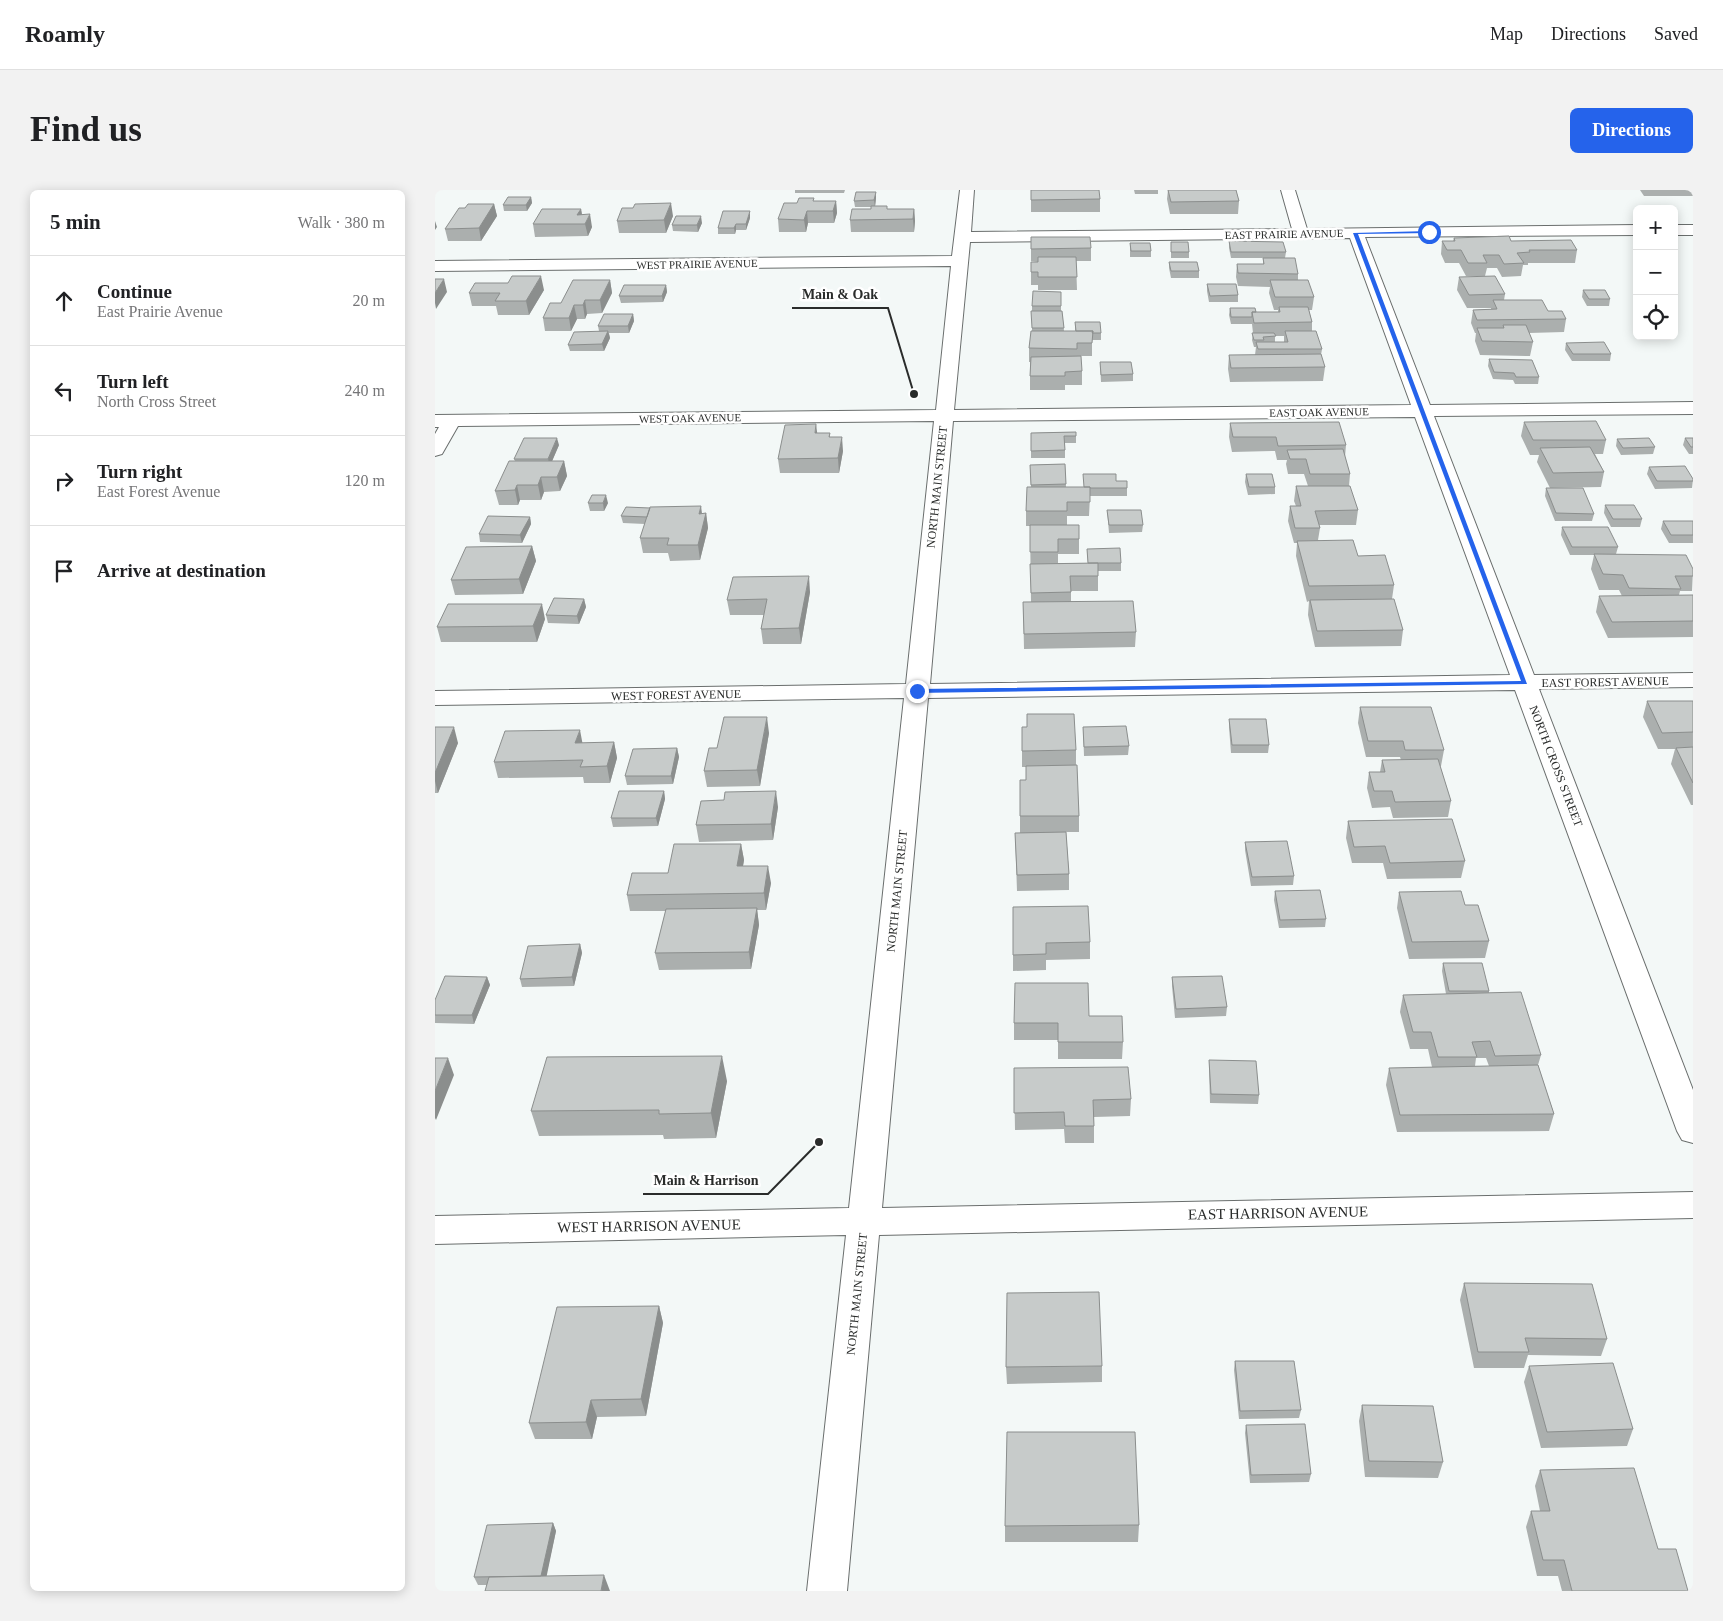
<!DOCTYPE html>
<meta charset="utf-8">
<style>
:root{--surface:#fff;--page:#f2f2f2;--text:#202124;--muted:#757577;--line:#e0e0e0;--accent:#2563eb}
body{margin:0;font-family:Georgia,serif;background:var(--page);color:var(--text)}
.controls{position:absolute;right:15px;top:15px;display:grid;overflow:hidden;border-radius:8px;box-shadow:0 2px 12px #0003}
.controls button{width:45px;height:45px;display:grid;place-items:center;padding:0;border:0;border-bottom:1px solid var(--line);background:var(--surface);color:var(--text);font:25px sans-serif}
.stop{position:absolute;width:15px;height:15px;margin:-11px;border:4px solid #2563eb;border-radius:50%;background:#fff}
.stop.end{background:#2563eb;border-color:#fff;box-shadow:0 1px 5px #0008}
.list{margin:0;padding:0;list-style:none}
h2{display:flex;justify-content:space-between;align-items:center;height:65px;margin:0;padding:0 20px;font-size:21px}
h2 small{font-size:16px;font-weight:400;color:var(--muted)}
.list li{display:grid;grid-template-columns:32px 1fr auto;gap:15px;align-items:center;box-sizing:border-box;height:90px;padding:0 20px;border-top:1px solid var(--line)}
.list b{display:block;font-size:19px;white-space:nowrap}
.list p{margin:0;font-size:16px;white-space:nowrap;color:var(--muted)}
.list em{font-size:16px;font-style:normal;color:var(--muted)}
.icon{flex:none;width:28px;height:28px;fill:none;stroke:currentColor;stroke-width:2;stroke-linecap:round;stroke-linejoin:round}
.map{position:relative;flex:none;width:1258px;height:1401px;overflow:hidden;border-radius:8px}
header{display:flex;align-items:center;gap:30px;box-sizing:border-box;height:70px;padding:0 25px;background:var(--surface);border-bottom:1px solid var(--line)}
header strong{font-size:24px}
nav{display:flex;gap:28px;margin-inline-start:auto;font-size:18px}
.intro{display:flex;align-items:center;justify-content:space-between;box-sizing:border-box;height:120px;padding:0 30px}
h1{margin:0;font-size:35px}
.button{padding:12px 22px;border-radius:8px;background:var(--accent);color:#fff;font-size:18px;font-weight:700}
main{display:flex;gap:30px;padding:0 30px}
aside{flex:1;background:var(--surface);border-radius:8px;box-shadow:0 2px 12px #0003}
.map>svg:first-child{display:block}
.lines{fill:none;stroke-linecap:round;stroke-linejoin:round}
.minor-casing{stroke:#6a6e6d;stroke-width:2}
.minor{fill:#fff;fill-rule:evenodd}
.wall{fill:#abafae;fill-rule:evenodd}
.shaded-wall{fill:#8b8e8d}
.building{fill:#c7cbca;stroke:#8b8e8d}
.route{fill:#2563eb}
.labels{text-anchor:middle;stroke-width:5;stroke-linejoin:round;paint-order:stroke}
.far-street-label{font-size:11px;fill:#2a2c2b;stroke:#fff}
.street-label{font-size:12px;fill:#2a2c2b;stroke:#fff}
.near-street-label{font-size:15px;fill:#2a2c2b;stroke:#fff}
.leader{fill:none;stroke:#2a2c2b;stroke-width:2}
.callout-dot{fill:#2a2c2b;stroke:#fff;stroke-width:2}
.callout-label{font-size:14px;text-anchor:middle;font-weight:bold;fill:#2a2c2b;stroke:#fff;stroke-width:5;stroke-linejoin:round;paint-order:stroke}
</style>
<header>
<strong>Roamly</strong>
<nav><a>Map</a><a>Directions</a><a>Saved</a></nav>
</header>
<div class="intro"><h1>Find us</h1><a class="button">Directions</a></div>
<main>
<aside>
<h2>5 min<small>Walk · 380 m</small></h2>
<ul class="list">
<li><svg class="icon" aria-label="ahead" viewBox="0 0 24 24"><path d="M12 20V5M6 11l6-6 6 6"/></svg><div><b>Continue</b><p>East Prairie Avenue</p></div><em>20 m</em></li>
<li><svg class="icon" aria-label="left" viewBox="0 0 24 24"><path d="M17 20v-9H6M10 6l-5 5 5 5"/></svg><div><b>Turn left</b><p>North Cross Street</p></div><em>240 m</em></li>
<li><svg class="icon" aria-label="right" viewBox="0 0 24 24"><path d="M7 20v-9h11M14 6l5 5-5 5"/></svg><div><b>Turn right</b><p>East Forest Avenue</p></div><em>120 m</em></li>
<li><svg class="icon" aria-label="arrive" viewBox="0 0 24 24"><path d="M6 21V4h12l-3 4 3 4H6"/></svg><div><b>Arrive at destination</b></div></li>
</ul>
</aside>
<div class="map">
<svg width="1258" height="1401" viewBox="0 0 1258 1401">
<rect width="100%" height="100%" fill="#f3f8f7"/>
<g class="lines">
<defs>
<path id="minor" d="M525,0H539L536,42L857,39L846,0H860L872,39L1202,35V45L930,47L995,215L1258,212V224L999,226L1099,485L1258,483V497L1104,499L1258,900V953L1247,950L1242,941L1080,500L493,508L447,1018L1258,1002V1028L444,1045L412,1401H372L411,1045L0,1054V1026L414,1018L469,508L0,515V501L471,494L499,231L23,236L7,264L0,266V244L4,237H0V225L501,220L516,76L0,81V71L517,66ZM915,48L976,215L519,220L535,52ZM980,227L1075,485L495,494L518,231Z
M1239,35H1258V45H1239Z"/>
</defs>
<use href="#minor" class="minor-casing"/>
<use href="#minor" class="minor"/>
</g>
<path class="wall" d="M360,0H410L409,3H360Z
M596,0L665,9V22H596Z
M699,0H723V4H700Z
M733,0H801L804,11L803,24H735L732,9Z
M1205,0H1258V6H1209Z
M96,7L97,13L92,21H69L68,15Z
M441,8L440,16H452V19H479L480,31L479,42H416L415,30L436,19V17H420L419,11Z
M379,11H401L402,23L399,33H373L371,42H344L343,29L362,13Z
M59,14L62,26L46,51H13L10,39L30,18Z
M146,19L147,25L157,37L153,46L100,47L98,34Z
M238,26L231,43H184L182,31Z
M315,28L311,40H301L300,44H283V38Z
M267,33L263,42L238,41L237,35Z
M596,47L656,58V71H641L642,100H603V95H596V72H603L596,71Z
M1019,48L1142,60L1140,73H1093V75H1088L1086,86L1067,87L1062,78H1052L1050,86H1031L1024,73H1010L1006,64L1007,51H1018Z
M794,51L851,62L850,68L863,84V90L879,107L877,120H874L877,132V141L887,159L886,165L890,177L888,191L795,192L793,179L794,165H820L821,157H819L817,150L818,143L817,134H796L794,125L795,118L821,122H843V120H839L834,103L835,97L803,96L801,87L802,74H828V68H796L794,58ZM840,146H849V152H840Z
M736,52L754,62V68H736Z
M695,53L716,61V67H695Z
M734,72L764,81V88H736L734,78Z
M1024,87L1070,104L1069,110L1113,121L1131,129L1129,142L1094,143L1098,152L1095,166L1045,165L1040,151L1041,143H1040L1036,133L1038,120L1056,119V118H1032L1022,100Z
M175,90L177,103L167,123L152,124L150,129H142L136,141H110L108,128L126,113Z
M772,94L803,105V112H774L772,101Z
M231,95L232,102L228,112L186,113L184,106Z
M109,100L94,125H63L61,116H37L34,103Z
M1148,100L1175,109L1174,116H1152L1147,107Z
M626,108V121H627L629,141H640V132L666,143V150H657V166H642L647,181V195H630V200H595V172H594V158L597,141V116Z
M198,124L199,131L194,143H174L175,148L169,161H135L133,155L164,141L163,136Z
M1131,153L1176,164L1175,171H1137L1130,160Z
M1054,169L1104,187L1103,194H1080L1078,190L1058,189L1053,176Z
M665,172L698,184V191L666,192Z
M1089,232L1171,250L1168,264H1160L1169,282L1166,297L1115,298L1102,272L1104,265H1095L1086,246Z
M795,233L911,255L910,267L915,284L914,296L923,320L921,335H884L885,338L883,350L923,366L959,395L957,409L968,440L966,456L880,457L873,425L874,411L872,412L861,366L862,353H859L853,331L855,316H861L859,311L861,296H873L869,284H853L851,274L852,270H842L840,261L797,262L794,247Z
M641,242V253H630V268H596V243Z
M382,243H395V247L408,261L404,283H345L343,269Z
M1250,248H1258V264H1254L1248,255Z
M1182,249L1220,257L1218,264L1186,265L1181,256Z
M124,255L117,271H129L132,286L125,301L109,302L106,310H85L83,315H64L60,301L80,271L79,269Z
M630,274L631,297H648L681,291L692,298V306H655L654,326H632V335L644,349V364H623V373H653L652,359L686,373V381H663V401H636V411L701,442L700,457L589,459L588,412H596L595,336H591V321L596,297L595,275Z
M1214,277L1258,289L1257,298L1220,299L1212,284Z
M811,284L840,297V304L813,305L810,292Z
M1111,298L1159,324L1157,331H1120L1110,306Z
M153,313H173L169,321H155Z
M1170,315L1207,329L1205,337H1176L1169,323Z
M672,320L708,335L707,342L674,343Z
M271,323L273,338L265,370L235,371L233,363H208L205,348L210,334L188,333L186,326Z
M95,327L96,334L87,353L45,352L44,344Z
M1228,331H1258V353H1234L1226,339Z
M1127,337L1183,357L1181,364L1258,379L1257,401H1245L1244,405H1258V447L1173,448L1161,422L1164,406H1187L1184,400H1164L1156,379L1159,365H1135L1126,345Z
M97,356L101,371L88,404L20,405L16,390Z
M375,402L366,454H328L326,439L329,425H295L292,410Z
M149,409L151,417L144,434L113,433L111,425Z
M110,429L102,452H6L2,437Z
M1212,511H1258V615H1256L1236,574L1240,559H1223L1208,527Z
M925,517L1009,560L1006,576H1005L1016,611L1013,627L958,628L955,617L937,618L932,598L934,582H945L947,570H966L965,567H931L923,533Z
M794,529L834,555L833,563H796L794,537Z
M0,537L23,553L3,603H0Z
M648,537L694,556L693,565L649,566Z
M334,543L325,596L272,597L269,581L282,558Z
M179,552L182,568L175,593H149L148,587L63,588L59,572Z
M242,558L244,567L238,594L192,595L190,586Z
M641,560V575L644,626V642H631L634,684V700L582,701L580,643H585V626L591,590V577H587V561Z
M229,601L230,609L223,636L178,637L176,628Z
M289,610L343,617L338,650L264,652L261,635Z
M913,631L1030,671L1026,688L952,689L948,673H917L911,648Z
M810,652L859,686L858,695L816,696L810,660Z
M306,654L309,670L308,676L336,693L331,720H322L324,735L316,779L224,780L220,763L231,721H195L192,705L233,683Z
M840,701L891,729L890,737L844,738L839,710Z
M964,702L1030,715L1054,751L1050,768L974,769L962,718Z
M578,717L655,752V769L611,770V780L578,781Z
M145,754L147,763L139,796L87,797L85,789Z
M1008,773L1054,801V803L1106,865L1103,875L1119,924L1114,941L962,942L951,895L954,878L997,877L993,859H975L965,822L968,805L1011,804L1007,781ZM1041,868H1051L1054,876H1040Z
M52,787L55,795L39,834L0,833V810Z
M737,787L792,817L791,826L740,828L737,796Z
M654,826L688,852L687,869H623V850H579V833Z
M774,870L824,905L823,914L775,913L774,879Z
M579,878L696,909L695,926L659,927V953H630L629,939L580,940Z
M292,891L281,948L229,949L228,945L104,946L96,921Z
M1029,1093L1172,1149L1166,1166L1093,1165L1089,1178H1039L1025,1110Z
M224,1116L228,1133L211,1226L162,1227L157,1249H100L94,1233Z
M800,1171L866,1220L864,1228L804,1229L799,1180Z
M667,1176V1192L572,1194L571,1177Z
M1094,1176L1198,1239L1192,1256L1106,1258L1089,1192Z
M927,1215L1008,1272L1003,1288L930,1287L924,1231Z
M811,1235L876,1284L874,1292L815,1293L810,1243Z
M1105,1280L1223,1359L1253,1401H1127L1123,1386H1102L1091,1337L1096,1321H1105L1100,1296Z
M118,1333L121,1341L111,1386L52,1395H43L39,1387Z
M704,1335L703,1352H570V1336Z"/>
<path class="shaded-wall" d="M441,2V8L440,17L439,10Z
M96,7L97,13L92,21L91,15Z
M401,11L402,23L399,33L398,21Z
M236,13L238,26L231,43L229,30Z
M59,14L62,26L46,51L44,38Z
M146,19L148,31L142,25Z
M479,19L480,31L479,42L478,29Z
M315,21V28L311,40V34Z
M372,21L373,33L371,42L369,30Z
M155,24L157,37L153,46L150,34Z
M266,26L267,33L263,42L262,35Z
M0,31L2,37L0,40Z
M301,34V40L300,44L299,38Z
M106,86L109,100L94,125L91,111Z
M9,89L12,102L1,119L0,113V103Z
M175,90L177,103L167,123L165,110Z
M231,95L232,102L228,112L227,106Z
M150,110L152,124L150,129L148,115Z
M139,115L142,129L136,141L134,128Z
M198,124L199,131L194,143L193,136Z
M173,141L175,148L169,161L167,154Z
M381,234L383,249L380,243Z
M407,247L408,261L404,283L403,268Z
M122,248L124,255L115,276L113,269Z
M129,271L132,286L125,301L122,287Z
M106,287L109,302L106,310L103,295Z
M82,295L85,310L83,315L80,300Z
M171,305L173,313L169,321L168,313Z
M266,316L268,331L264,324Z
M271,323L273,338L265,370L263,355Z
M95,327L96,334L87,353L85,345Z
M97,356L101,371L88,404L84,389Z
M374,386L375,402L366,454L364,438Z
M149,409L151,417L144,434L142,426Z
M107,414L110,429L102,452L98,436Z
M332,527L334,543L325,596L322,580Z
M19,537L23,553L3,603L0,591V583Z
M145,540L148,556L140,553Z
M179,552L182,568L175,593L172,576Z
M242,558L244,567L238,594L236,586Z
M229,601L230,609L223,636L221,628Z
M341,601L343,617L338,650L336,634Z
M306,654L309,670L305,693L302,676Z
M333,676L336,693L331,720L329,703Z
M322,718L324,735L316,779L314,762Z
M145,754L147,763L139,796L137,787Z
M52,787L55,795L39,834L37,825Z
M287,866L292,891L281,948L276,923Z
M13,868L19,885L1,930L0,928V901Z
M224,1116L228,1133L211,1226L206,1209Z
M156,1210L162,1227L157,1249L151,1232Z
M118,1333L121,1341L110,1394L106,1386Z
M169,1385L175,1401H166Z"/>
<path class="building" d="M596,0H664L665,9L596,10Z
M733,0H801L804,11L736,12Z
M421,2H441L439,10L419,11Z
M73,7H96L91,15H68Z
M364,8H379L378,11H401L398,21H372L369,30L343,29L349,13H362Z
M236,13L229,30L182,31L187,18H198L200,14Z
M33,14H59L44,38L10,39L24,18H30Z
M436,16H452V19H479L478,29L415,30L417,19H436Z
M107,19H146L142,25L155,24L150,34H98Z
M288,21H315L311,34H301L299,38H283Z
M241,26H266L262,35H237Z
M1074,46L1076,51L1136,50L1142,60H1094L1095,62L1082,63L1089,73L1069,74L1064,65H1048L1052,73H1033L1026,60H1012L1007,51H1020L1019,48Z
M596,47H655L656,58L596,59Z
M794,51L848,52L851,62H796Z
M736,52H753L754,62H736Z
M695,53H715L716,61H696Z
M603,67H641L642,87H603V82H596V72H603Z
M828,68H860L863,84L803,83L802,74H829Z
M734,72H762L764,81H736Z
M77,86H106L91,111H60L65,103H34L40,93H73Z
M1060,86L1070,104L1034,105L1024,87Z
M0,89H9L0,103Z
M138,90H175L165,110H150L148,115H139L134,128H108L115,113H126Z
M835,90H873L879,107H840Z
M772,94H801L803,105L775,106Z
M189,95H231L227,106H184Z
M1148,100H1170L1175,109H1154Z
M598,101L626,102V116H597Z
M1058,110H1107L1113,121H1127L1131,129L1042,130L1038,120L1062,119Z
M844,117H873L877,132L819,133L817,122H845Z
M795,118H820L821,122H817V127H796Z
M596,121H627L629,138H597Z
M169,124H198L193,136H163Z
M640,132H665L666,143H657L658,141H641Z
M1068,135H1091L1098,152L1047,151L1042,138H1069Z
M173,141L167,154L133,155L139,142Z
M596,141H658L657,153H642V159L594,158Z
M850,141H881L887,159H823L821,152H853Z
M817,143H839L841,146L828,147L829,150H819Z
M1169,152L1176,164H1138L1131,153Z
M886,164L890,177L796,178L794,165Z
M646,166L647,181L630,182V186H595L596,167Z
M1054,169L1097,170L1104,187H1081L1079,183L1059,182Z
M665,172H696L698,184L666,185Z
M1161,231L1171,250H1098L1089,232Z
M904,232L911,255L843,256L841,247H798L795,233Z
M381,234L380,243H395L394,247H407L403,268L343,269L350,235Z
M641,242V246H629L630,260L596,261V243Z
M89,248H122L113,269H79Z
M1214,248L1220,257L1188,258L1182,249Z
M1250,248H1258V257H1256Z
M1155,257L1169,282L1118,283L1105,258Z
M908,259L915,284H875L871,269H855L852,260Z
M74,271H129L122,287H106L103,295H82L80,300L60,301Z
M630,274L631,294L596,295L595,275Z
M1250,276L1258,289V291H1222L1214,277Z
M648,284H681V291H692V298H655V297H649Z
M811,284H837L840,297H814Z
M861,296H915L923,320L880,321L885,338H860L855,316H866Z
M592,297H655V312H632V321H591Z
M1111,298H1148L1159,324L1121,323Z
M157,305H171L168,313H153Z
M1170,315H1199L1207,329H1178Z
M266,316L264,324L271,323L263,355H232L234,348H205L215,317Z
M191,317L215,318L212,327L186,326Z
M672,320H706L708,335H674Z
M53,326L95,327L85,345L44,344Z
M1228,331H1258V345H1236Z
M595,335H644V349H623V362H595Z
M1127,337H1173L1183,357H1137Z
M918,350L923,366L950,365L959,395L874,396L862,351Z
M97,356L84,389L16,390L31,357Z
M685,358L686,373H653L652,359Z
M1159,364L1251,365L1258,379V386H1240L1246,399L1194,398L1188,385L1168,384Z
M663,373V386H635L636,402L596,403L595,374Z
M374,386L364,438L326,439L332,409L292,410L298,387Z
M1258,405V431L1177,432L1164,406Z
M119,408L149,409L142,426L111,425Z
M959,409L968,440L882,441L875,410Z
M698,411L701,442L589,444L588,412Z
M13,414H107L98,436L2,437Z
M1212,511H1258V542L1227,543Z
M925,517H996L1009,560H970L968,551H933Z
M592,524H639L641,560L587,561V537H592Z
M289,527H332L322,580L269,581L274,558H282Z
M794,529H831L834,555H797Z
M691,536L694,556L649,557L648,537Z
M0,537H19L0,583Z
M145,540L140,553L179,552L172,576L145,577L148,570L59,572L70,541Z
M1258,557V593L1241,558Z
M242,558L236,586H190L198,559Z
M1003,569L1016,611L960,612L957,601H939L934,582H950L947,570Z
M642,575L644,626H585V590H591V576Z
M184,601H229L221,628H176Z
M341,601L336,634L261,635L266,611L289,610L290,602Z
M1017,629L1030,671L955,673L950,656L919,657L913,631Z
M631,642L634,684L582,685L580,643Z
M852,651L859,686L817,687L810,652Z
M239,654H306L302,676H333L329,703L192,705L197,683H233Z
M885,700L891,729L845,730L840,701Z
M1026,701L1030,715H1043L1054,751L977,752L964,702Z
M653,716L655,752L611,753V764L578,765V717Z
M322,718L314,762L220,763L231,719Z
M145,754L137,787L85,789L93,756Z
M1008,773H1047L1054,801H1014Z
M10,786L52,787L37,825H0V810Z
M787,786L792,817L741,819L737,787Z
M580,793H653L654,826H687L688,852H623V833H579Z
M1086,802L1106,865L1060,866L1055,851L1037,852L1042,867H1003L996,842H978L968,805Z
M287,866L276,923L224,924V920L96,921L112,867Z
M0,868H13L0,901Z
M774,870L821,871L824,905L776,904Z
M1103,875L1119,924L965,925L954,878Z
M693,877L696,909L658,910L659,936H630L629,922L579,923V878Z
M1029,1093L1157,1094L1172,1149L1090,1148L1094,1162H1043Z
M664,1102L667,1176L571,1177L572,1103Z
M224,1116L206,1209L156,1210L151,1232L94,1233L122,1117Z
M800,1171H859L866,1220L805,1221Z
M1178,1173L1198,1239L1112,1242L1094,1176Z
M927,1215L998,1216L1008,1272L934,1271Z
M870,1234L876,1284L816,1285L811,1235Z
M572,1242H700L704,1335L570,1336Z
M1199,1278L1223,1359H1241L1253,1401H1137L1129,1370H1108L1096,1321H1115L1105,1280Z
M118,1333L106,1386L39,1387L52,1335Z
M169,1385L166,1401H50L54,1387Z"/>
<path class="route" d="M994,41L996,43L923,44L1092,494L479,503V500L482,499L1086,491L918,43Z"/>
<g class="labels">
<g class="far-street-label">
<text transform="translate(849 44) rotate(-1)" y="4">EAST PRAIRIE AVENUE</text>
<text transform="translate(262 74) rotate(-1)" y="4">WEST PRAIRIE AVENUE</text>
<text transform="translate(884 222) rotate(-1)" y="4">EAST OAK AVENUE</text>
<text transform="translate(255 228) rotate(-1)" y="4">WEST OAK AVENUE</text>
</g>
<g class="street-label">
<text transform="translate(502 297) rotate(-84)" y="4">NORTH MAIN STREET</text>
<text transform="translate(1170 492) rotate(-1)" y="4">EAST FOREST AVENUE</text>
<text transform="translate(241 505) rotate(-1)" y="4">WEST FOREST AVENUE</text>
<text transform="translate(1121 576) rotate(69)" y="4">NORTH CROSS STREET</text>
<text transform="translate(462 701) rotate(-84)" y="4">NORTH MAIN STREET</text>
<text transform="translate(422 1104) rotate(-84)" y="4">NORTH MAIN STREET</text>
</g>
<g class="near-street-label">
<text transform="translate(843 1023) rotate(-1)" y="5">EAST HARRISON AVENUE</text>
<text transform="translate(214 1036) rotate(-1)" y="5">WEST HARRISON AVENUE</text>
</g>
</g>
<path class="leader" d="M479 204L453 118H357M384 952L333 1004H208"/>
<g class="callout-dot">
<circle cx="479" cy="204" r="5"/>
<circle cx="384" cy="952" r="5"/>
</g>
<g class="callout-label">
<text x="405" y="109">Main &amp; Oak</text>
<text x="271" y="995">Main &amp; Harrison</text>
</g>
</svg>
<div class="controls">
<button>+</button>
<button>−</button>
<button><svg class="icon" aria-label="locate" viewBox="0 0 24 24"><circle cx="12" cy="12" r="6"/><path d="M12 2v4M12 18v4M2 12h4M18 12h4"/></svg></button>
</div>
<div class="stop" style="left:994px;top:42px"></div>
<div class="stop end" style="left:482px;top:501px"></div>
</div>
</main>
